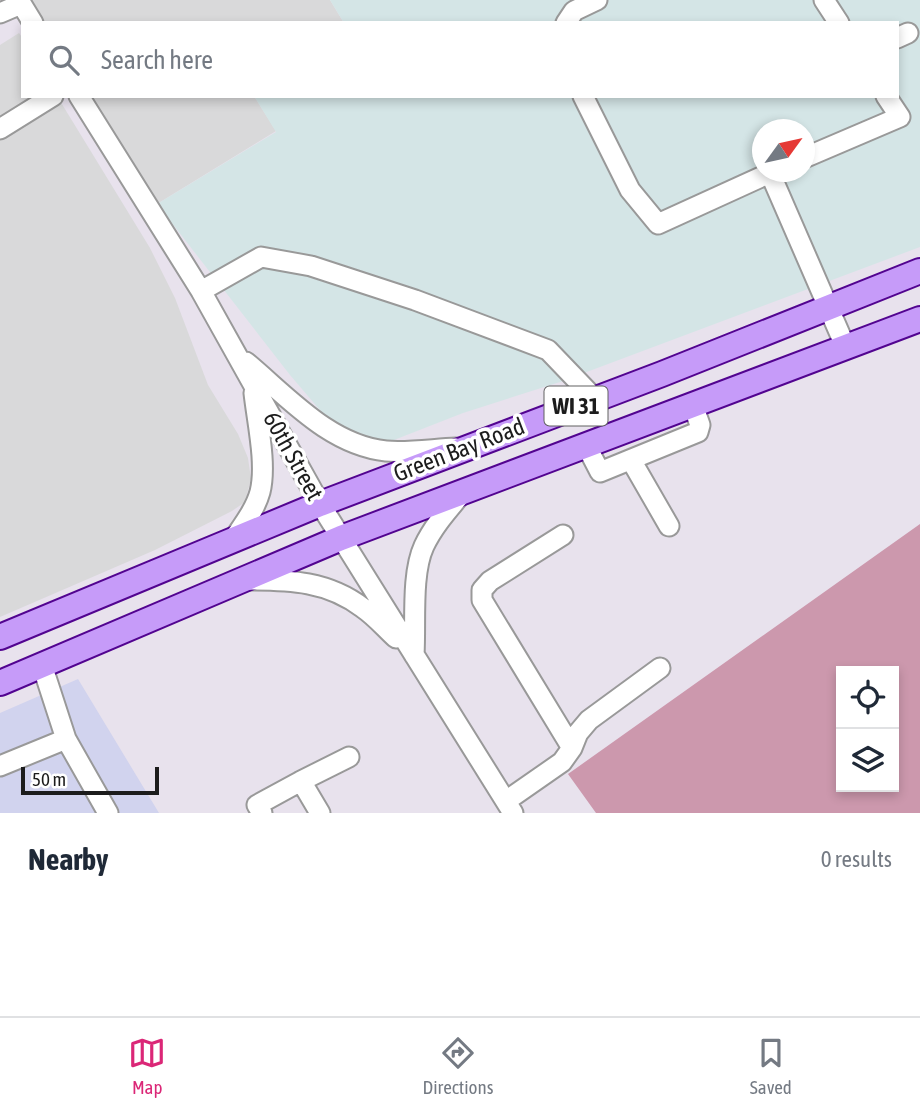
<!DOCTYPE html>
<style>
:root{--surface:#fff;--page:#f6f6f7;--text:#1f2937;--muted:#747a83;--line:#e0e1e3;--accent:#db2777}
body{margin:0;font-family:"Asap Condensed",sans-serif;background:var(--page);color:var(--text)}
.controls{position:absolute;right:21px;bottom:21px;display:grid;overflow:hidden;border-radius:0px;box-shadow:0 4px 10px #0003}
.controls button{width:63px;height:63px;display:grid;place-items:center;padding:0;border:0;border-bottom:2px solid var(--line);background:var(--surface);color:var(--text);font:35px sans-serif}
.compass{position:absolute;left:752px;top:119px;width:63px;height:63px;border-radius:50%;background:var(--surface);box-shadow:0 4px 10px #0003;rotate:57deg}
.scale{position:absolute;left:21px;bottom:18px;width:138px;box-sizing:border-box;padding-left:7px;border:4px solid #1c1c1c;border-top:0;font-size:19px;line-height:24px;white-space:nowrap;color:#1c1c1c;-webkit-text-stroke:5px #fff;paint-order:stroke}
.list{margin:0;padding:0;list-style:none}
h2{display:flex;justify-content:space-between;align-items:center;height:91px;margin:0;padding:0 28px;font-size:30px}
h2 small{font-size:23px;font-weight:400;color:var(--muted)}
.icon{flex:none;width:38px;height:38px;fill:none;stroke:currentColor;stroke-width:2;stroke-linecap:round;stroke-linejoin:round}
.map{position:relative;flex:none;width:920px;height:813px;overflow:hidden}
.search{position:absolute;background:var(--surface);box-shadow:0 4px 10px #0003;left:21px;right:21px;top:21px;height:77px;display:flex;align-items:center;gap:18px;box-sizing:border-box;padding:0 24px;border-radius:0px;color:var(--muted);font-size:26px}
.sheet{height:203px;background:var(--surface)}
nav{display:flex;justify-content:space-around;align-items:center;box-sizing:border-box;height:98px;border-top:2px solid var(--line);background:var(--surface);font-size:19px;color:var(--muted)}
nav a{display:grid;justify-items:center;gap:4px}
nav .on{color:var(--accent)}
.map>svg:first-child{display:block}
.residential{fill:#d9d9da}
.commercial{fill:#d1d3ee}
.industrial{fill:#d4e5e6;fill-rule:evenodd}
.forest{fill:#cc98ad;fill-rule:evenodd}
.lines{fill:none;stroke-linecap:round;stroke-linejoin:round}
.minor-casing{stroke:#999;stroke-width:23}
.major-casing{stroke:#520490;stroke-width:28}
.minor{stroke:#fff;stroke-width:19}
.major{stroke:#c69bf9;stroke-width:24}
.labels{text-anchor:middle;stroke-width:7;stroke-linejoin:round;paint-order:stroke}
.shield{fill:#fff;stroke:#606060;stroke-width:2}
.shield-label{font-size:23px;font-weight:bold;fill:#1c1c1c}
.street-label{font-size:24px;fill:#1c1c1c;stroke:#fff}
</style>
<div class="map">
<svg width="920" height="813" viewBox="0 0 920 813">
<rect width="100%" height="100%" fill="#e8e2ed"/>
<path class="residential" d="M29,0H330L344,23H43Z
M19,33L23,39V96H57L150,248L175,298L208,385L238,434L248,458L251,479L245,502L232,511L155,550L0,617V45Z
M89,96H254L276,131L157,204Z"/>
<path class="commercial" d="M78,679L159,813H0V713Z"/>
<path class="industrial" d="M330,0H920V247L560,382L463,413L394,440L375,442L350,434L325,416L290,375L157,204L276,132L254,96H897V23H344ZM762,130H804V172H762Z"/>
<path class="forest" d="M920,524V813H596L568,774ZM841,671H894V787H841Z"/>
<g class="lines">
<defs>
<path id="minor" d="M19,0L33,23
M824,0L839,23
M0,13L21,4
M566,23L574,11L597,0
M897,38L908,33
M79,96L201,291L320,504L513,813
M583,96L630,190L658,224L770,173
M0,129L53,96
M804,158L900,117L886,96
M774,172L770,173L846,348
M201,291L261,257L311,266L415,300L548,350L595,399
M246,362C287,396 329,445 386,451C408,453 433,449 456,448
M586,445L600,472L698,432L700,425L693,405
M631,460L669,526
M563,535L490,581L482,590V600L572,748
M233,540C243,525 255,510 260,492C267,464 257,421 254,393
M248,580C290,580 328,581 363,608C375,616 385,628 396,638
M414,655C416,623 411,574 424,546C434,525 449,509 463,492
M42,665L66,739L108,813
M0,766L66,739
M506,801L562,762L572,748L578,733L589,720L660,668
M262,813L257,805L301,781
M320,813L301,781L349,757"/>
<path id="major" d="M0,637L320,504L662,374L920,271
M0,683L341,538L920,319"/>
</defs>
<use href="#minor" class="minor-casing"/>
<use href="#major" class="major-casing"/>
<use href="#minor" class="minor"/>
<use href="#major" class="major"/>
</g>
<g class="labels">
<rect class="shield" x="544.5" y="386.5" width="63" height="39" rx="5"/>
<g class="shield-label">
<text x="576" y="414">WI 31</text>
</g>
<g class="street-label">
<text transform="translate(459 450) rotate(-21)" y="8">Green Bay Road</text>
<text transform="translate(293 456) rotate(61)" y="8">60th Street</text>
</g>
</g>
</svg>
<div class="controls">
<button><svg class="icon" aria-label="locate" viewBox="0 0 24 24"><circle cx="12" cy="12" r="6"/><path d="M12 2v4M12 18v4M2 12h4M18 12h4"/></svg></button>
<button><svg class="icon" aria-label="layers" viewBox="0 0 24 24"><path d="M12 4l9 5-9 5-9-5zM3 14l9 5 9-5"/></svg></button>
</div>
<svg class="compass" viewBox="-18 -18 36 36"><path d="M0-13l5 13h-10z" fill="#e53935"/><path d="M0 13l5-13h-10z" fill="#747a83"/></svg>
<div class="scale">50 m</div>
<div class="search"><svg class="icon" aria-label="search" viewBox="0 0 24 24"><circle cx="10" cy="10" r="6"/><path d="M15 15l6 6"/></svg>Search here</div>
</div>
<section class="sheet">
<h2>Nearby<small>0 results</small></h2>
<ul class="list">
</ul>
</section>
<nav>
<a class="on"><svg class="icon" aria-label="map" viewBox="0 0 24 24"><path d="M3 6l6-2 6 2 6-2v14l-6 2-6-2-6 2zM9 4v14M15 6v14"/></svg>Map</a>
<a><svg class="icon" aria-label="directions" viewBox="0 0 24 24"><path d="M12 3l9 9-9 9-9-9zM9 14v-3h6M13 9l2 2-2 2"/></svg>Directions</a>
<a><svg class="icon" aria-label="saved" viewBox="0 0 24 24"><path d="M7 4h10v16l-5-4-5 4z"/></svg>Saved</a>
</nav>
